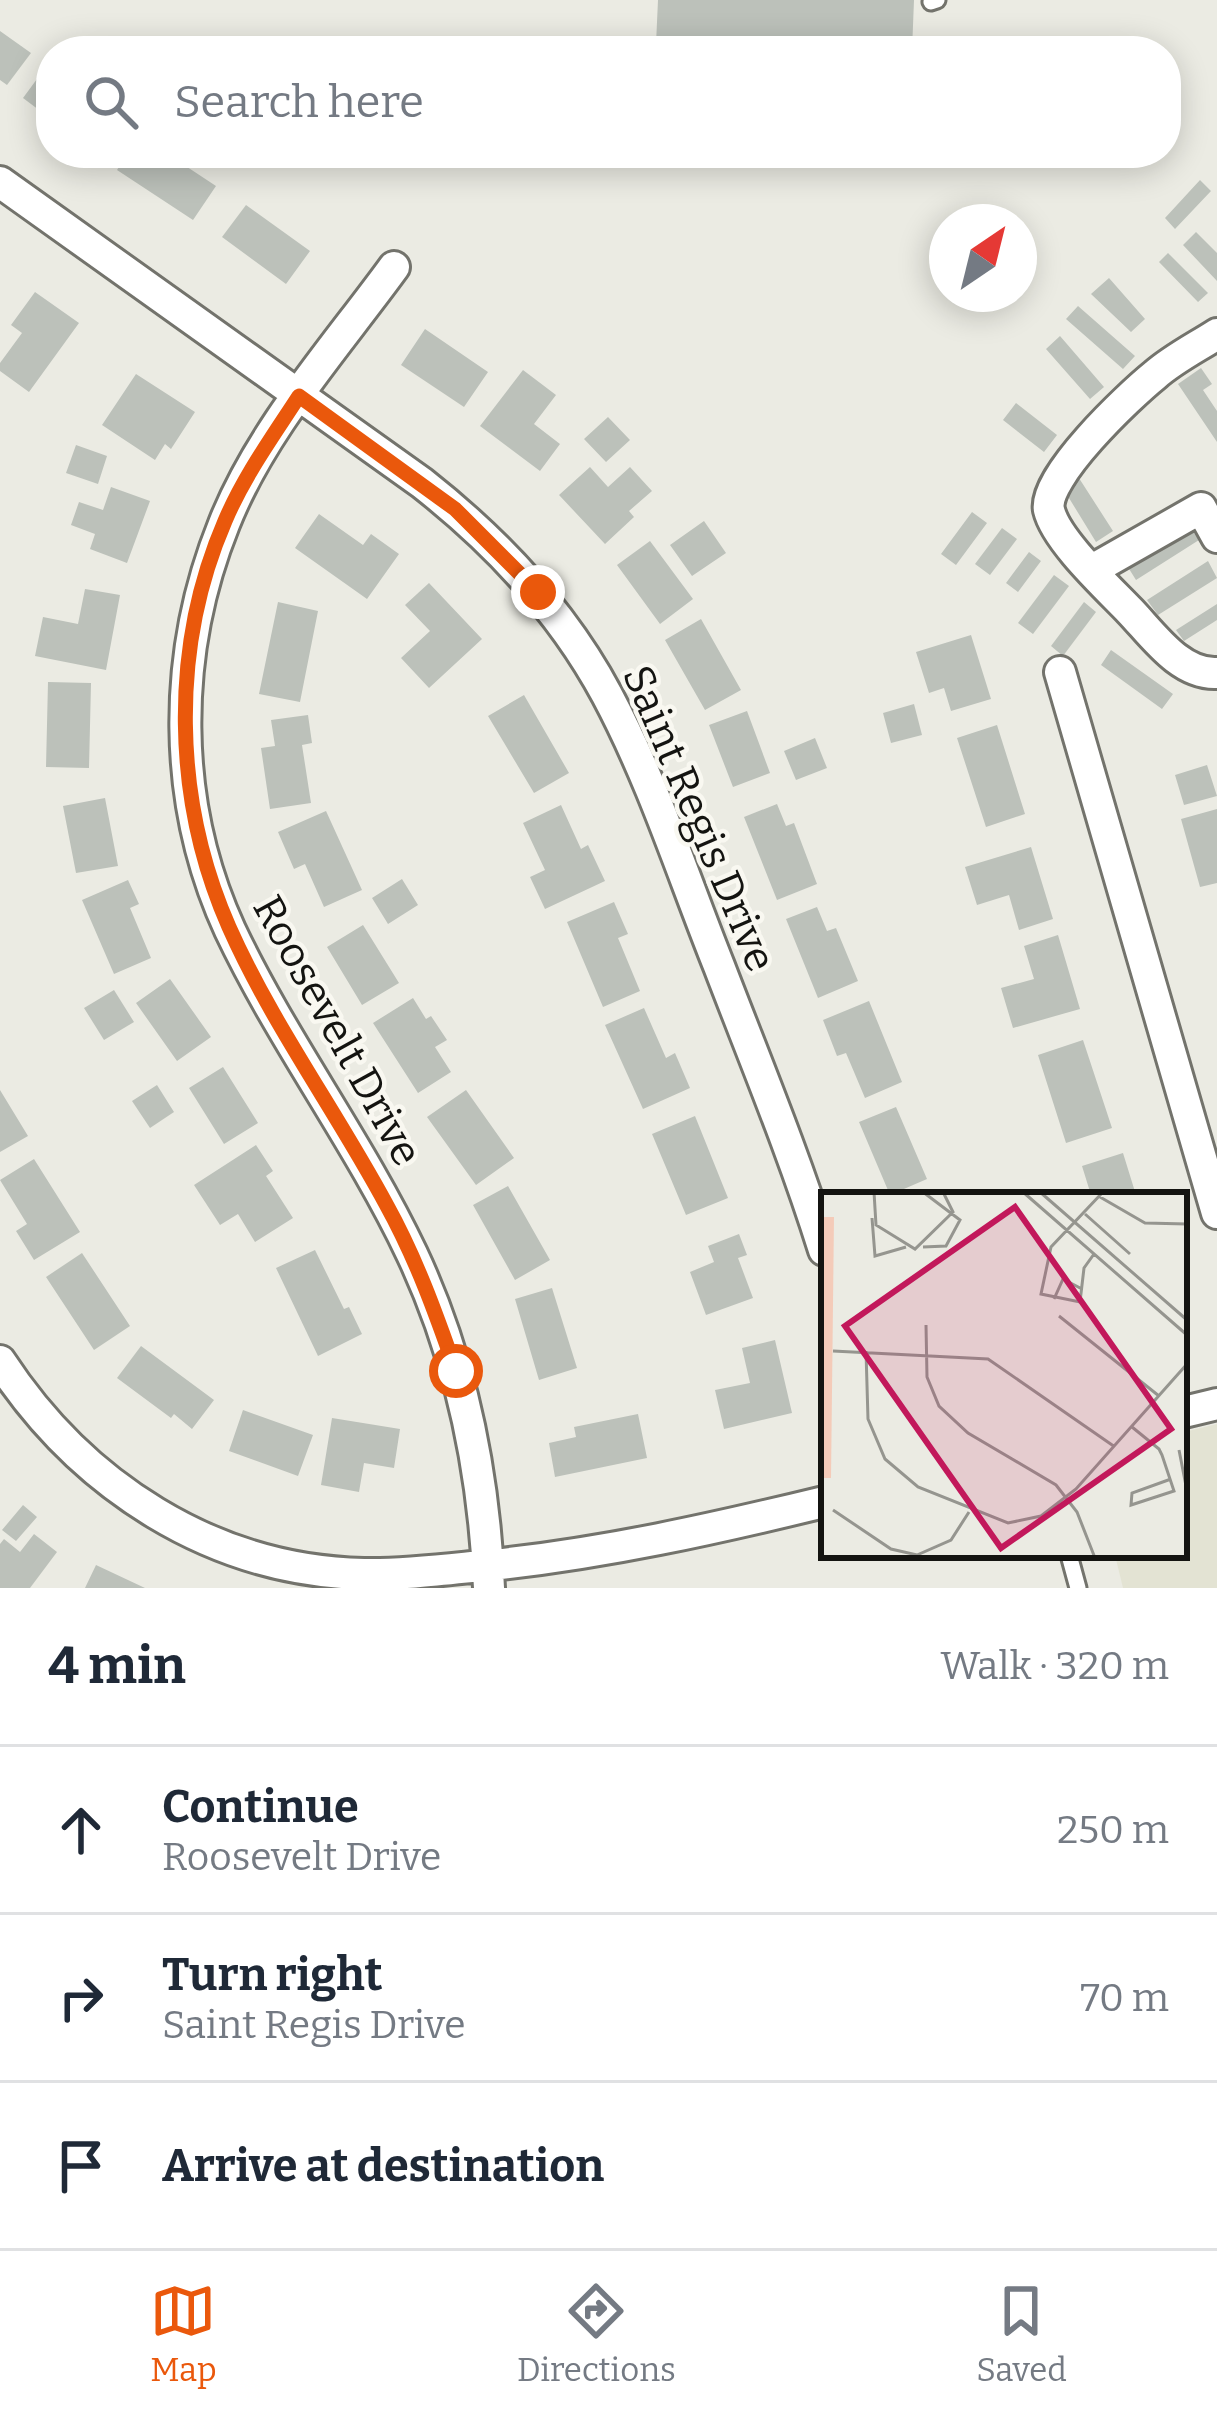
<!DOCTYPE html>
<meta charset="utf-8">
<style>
:root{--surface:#fff;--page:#f6f6f7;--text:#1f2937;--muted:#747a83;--line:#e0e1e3;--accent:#ea580c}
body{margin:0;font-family:Bitter,serif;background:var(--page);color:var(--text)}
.compass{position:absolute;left:929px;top:204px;width:108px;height:108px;border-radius:50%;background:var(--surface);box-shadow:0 6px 30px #0003;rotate:35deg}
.stop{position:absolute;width:36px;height:36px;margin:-27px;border:9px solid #ea580c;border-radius:50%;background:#fff}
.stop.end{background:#ea580c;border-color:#fff;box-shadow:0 3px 12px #0008}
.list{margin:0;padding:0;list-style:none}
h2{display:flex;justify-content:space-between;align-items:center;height:156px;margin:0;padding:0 48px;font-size:51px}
h2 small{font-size:39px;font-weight:400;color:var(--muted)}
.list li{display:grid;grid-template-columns:78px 1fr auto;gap:36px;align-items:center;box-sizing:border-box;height:168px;padding:0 48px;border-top:3px solid var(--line)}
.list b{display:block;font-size:45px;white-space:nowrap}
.list p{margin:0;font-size:39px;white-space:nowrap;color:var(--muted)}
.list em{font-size:39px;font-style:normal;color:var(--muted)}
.icon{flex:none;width:66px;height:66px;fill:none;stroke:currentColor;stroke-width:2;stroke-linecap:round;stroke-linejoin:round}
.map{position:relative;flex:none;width:1217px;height:1588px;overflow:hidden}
.search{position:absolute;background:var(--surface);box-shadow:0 6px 30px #0003;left:36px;right:36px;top:36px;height:132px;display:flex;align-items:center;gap:30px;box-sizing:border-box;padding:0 42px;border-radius:48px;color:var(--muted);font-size:45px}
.sheet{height:660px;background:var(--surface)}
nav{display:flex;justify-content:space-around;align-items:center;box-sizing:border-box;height:168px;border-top:3px solid var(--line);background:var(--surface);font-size:33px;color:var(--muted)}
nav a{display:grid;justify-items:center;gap:6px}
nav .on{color:var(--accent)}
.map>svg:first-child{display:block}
.built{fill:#e3e3d3}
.building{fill:#bcc1ba}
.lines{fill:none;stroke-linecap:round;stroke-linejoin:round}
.service-casing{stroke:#73736c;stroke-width:21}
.minor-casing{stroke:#73736c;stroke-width:36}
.service{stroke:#fff;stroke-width:15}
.minor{stroke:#fff;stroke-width:30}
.route{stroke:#ea580c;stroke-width:15}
.labels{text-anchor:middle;stroke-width:9;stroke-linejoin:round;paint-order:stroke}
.street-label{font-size:42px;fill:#141411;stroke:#f9f8f1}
.inset-road{fill:none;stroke:#95958f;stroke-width:3}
.view{fill:#c2185b;fill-opacity:0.15;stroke:#c2185b;stroke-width:6}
.inset-edge{fill:none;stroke:#141411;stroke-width:6}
</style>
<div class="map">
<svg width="1217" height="1588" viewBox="0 0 1217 1588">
<rect width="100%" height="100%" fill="#ebebe3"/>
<path class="built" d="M1217,1424V1588H1123L1115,1555H1184V1432Z"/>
<path class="building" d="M658,0H914L912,51L656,44Z
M0,31L31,53L7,85L0,80Z
M48,64L51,67V119L23,98Z
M128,153H166L216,186L193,220L117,170Z
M1200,180L1211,191L1175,229L1165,218Z
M246,205L310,251L286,284L222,237Z
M1196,232L1217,253V281L1183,245Z
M1168,253L1208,293L1198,302L1159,262Z
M1109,278L1145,319L1131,332L1091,294Z
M35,292L79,323L29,392L0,371V363L22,333L11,325Z
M1078,306L1135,356L1123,369L1066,319Z
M425,329L488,372L464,407L401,365Z
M1060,336L1104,387L1090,399L1046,349Z
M1201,368L1212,384L1203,390L1217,411V442L1178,384Z
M523,370L556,395L534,424L560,444L540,471L480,426Z
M136,374L195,412L171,449L165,444L155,460L102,425Z
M1016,403L1057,435L1044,452L1003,420Z
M608,417L630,440L606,462L584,439Z
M76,445L107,456L98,484L66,473Z
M590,467L608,487L630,467L652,491L629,511L634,517L605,544L559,495Z
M1077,475L1113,531L1096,542L1061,485Z
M111,487L150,501L127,563L90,549L95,534L71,525L79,502L103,510Z
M972,512L987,523L956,565L941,554Z
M319,514L363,545L371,534L399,554L367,599L295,548Z
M704,521L726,553L692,576L670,545Z
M1189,525L1199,540L1136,580L1126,564Z
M1002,528L1017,539L990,575L975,564Z
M650,541L693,599L660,624L617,565Z
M1029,552L1041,561L1018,592L1006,583Z
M1208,561L1217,578L1158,615L1147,600Z
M1054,575L1069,586L1033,634L1018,623Z
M429,583L482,639L429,688L401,658L430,631L405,605Z
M85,589L120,595L106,670L35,656L43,617L78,624Z
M278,602L318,611L300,702L259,694Z
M1084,602L1096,612L1063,656L1051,646Z
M1217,604V620L1184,641L1176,630Z
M701,619L741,690L705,710L665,640Z
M971,635L991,699L951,711L944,688L929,693L916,652Z
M1111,650L1173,694L1162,709L1101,665Z
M48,682L91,683L89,768L46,767Z
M524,695L569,773L534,793L488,716Z
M914,704L922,735L891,743L883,713Z
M747,711L770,773L733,787L709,725Z
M308,715L312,743L302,745L311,803L270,809L261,748L275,746L271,720Z
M997,725L1025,814L986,827L957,738Z
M815,738L827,768L796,780L784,751Z
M1207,765L1217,796L1184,805L1175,775Z
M105,798L118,866L76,873L63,806Z
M777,804L786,826L794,823L817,884L777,900L744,817Z
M561,805L581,849L588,845L605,881L545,909L530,877L545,870L523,823Z
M1217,809V883L1200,887L1181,819Z
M326,811L362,890L324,907L305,864L294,869L278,832Z
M1031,847L1053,919L1019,930L1009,895L977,905L965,867Z
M402,879L418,905L388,924L372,898Z
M128,880L139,904L130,908L151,958L114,974L82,900Z
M614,902L628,934L618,938L640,991L603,1007L567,922Z
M817,907L827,931L836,928L858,981L818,998L786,919Z
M363,925L399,983L362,1005L327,947Z
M1058,935L1080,1009L1013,1028L1001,988L1034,979L1024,946Z
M170,979L211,1037L177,1061L136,1003Z
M114,990L134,1022L104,1040L84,1008Z
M413,998L426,1019L431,1016L447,1040L435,1047L451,1072L418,1093L373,1023Z
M869,1001L902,1082L865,1098L846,1053L837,1056L823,1020Z
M644,1008L666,1058L675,1053L690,1088L643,1109L605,1025Z
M1083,1040L1112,1128L1066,1143L1038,1055Z
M223,1067L258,1123L224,1144L189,1088Z
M157,1085L174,1112L150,1128L132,1101Z
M0,1090L28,1136L0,1152Z
M466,1090L514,1158L476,1185L427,1117Z
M896,1107L927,1179L890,1195L859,1122Z
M695,1116L728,1198L686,1215L652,1134Z
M256,1145L273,1171L266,1176L293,1218L255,1242L238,1214L220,1225L194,1185Z
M1123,1153L1136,1195H1091L1082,1166Z
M34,1159L80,1232L34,1260L16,1231L27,1224L0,1180Z
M508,1186L550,1260L515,1280L473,1205Z
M739,1234L747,1255L738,1258L753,1298L706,1315L690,1272L714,1262L708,1246Z
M315,1250L344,1309L349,1307L362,1334L318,1356L276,1268Z
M82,1253L130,1326L94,1350L46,1277Z
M552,1288L577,1368L539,1380L515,1299Z
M775,1340L792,1413L724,1429L715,1390L750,1383L742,1348Z
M141,1346L214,1400L192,1429L174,1414L171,1418L117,1378Z
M243,1410L313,1435L298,1476L229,1451Z
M638,1414L647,1458L555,1477L549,1443L576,1437L574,1427Z
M332,1418L400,1429L394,1468L364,1463L359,1492L321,1485Z
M23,1505L37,1517L16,1541L2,1530Z
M34,1534L57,1552L30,1588H0V1544L4,1539L20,1552Z
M96,1565L145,1588H85Z"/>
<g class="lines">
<defs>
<path id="service" d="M931,2L937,0
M1069,1555L1078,1588"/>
<path id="minor" d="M0,182L422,483C497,542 562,611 607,695C653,781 683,876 719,966C755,1060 794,1154 824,1250
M394,267C335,348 261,430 224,524C172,653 171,802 230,930C283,1042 359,1142 412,1254C461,1358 484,1474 489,1588
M1217,334C1197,347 1173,359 1155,375C1129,396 1042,478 1049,510C1056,540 1107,587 1130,611C1153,635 1180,675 1217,673
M1092,570L1201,508L1217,537
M1060,672L1217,1213
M0,1361C81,1485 212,1571 364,1574C406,1575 450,1569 492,1565C605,1553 713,1529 824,1502
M1184,1412L1217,1404"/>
</defs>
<use href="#service" class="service-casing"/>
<use href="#minor" class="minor-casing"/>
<use href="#service" class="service"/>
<use href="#minor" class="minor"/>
</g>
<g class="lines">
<path class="route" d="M456,1371C436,1314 416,1258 386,1204C336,1111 272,1024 229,927C173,800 170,648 225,521C244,476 273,436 299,396L455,509L538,592"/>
</g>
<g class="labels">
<g class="street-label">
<text transform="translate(700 818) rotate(67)" y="15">Saint Regis Drive</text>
<text transform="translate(338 1030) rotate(61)" y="15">Roosevelt Drive</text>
</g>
</g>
<g transform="translate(821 1192)">
<rect width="366" height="366" fill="#ebebe3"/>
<path d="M0,25H13L10,286H0Z" fill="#f4cbb9"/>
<path class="inset-road" d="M53,0L55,33L94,57L132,20L122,0M202,0L366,143M219,0L366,128M279,5L324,31L366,32M264,22L309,62M51,26L54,64L85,55M102,55L125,54L139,28L102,0M273,62L263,76L259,110L220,102L230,55L282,0M233,107L242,87L261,97M238,124L338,204M105,133L106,185L118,214L147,241L235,293L256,320L274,366M12,159L167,167L294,255M45,159L47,227L64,267L97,295L187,331L220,324L255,297L366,172M311,235L338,257L341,263L353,299L310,313L311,301L350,287M358,258L366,299M12,318L70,357L96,363L130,348L148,320"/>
<path class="view" d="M194,15L350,237L180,356L24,134Z"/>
<rect width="366" height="366" class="inset-edge"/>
</g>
</svg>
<svg class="compass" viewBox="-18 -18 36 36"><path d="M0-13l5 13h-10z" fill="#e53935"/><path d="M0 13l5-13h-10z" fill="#747a83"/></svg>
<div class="stop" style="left:456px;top:1371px"></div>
<div class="stop end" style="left:538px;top:592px"></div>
<div class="search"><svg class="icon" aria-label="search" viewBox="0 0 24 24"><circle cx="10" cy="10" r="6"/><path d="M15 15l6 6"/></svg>Search here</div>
</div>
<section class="sheet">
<h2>4 min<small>Walk · 320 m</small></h2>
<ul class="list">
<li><svg class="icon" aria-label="ahead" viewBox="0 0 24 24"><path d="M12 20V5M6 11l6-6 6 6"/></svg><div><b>Continue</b><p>Roosevelt Drive</p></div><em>250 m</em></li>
<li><svg class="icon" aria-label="right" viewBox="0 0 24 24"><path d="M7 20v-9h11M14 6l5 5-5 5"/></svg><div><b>Turn right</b><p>Saint Regis Drive</p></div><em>70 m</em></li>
<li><svg class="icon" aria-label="arrive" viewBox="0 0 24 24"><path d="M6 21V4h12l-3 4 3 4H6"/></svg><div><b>Arrive at destination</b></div></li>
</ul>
</section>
<nav>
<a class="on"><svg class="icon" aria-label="map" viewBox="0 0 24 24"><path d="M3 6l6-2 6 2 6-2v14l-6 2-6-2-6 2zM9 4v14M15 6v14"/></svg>Map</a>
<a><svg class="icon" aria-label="directions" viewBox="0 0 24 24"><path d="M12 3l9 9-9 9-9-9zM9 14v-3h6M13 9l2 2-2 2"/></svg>Directions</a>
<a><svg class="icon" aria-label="saved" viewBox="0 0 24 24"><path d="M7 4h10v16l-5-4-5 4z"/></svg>Saved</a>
</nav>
